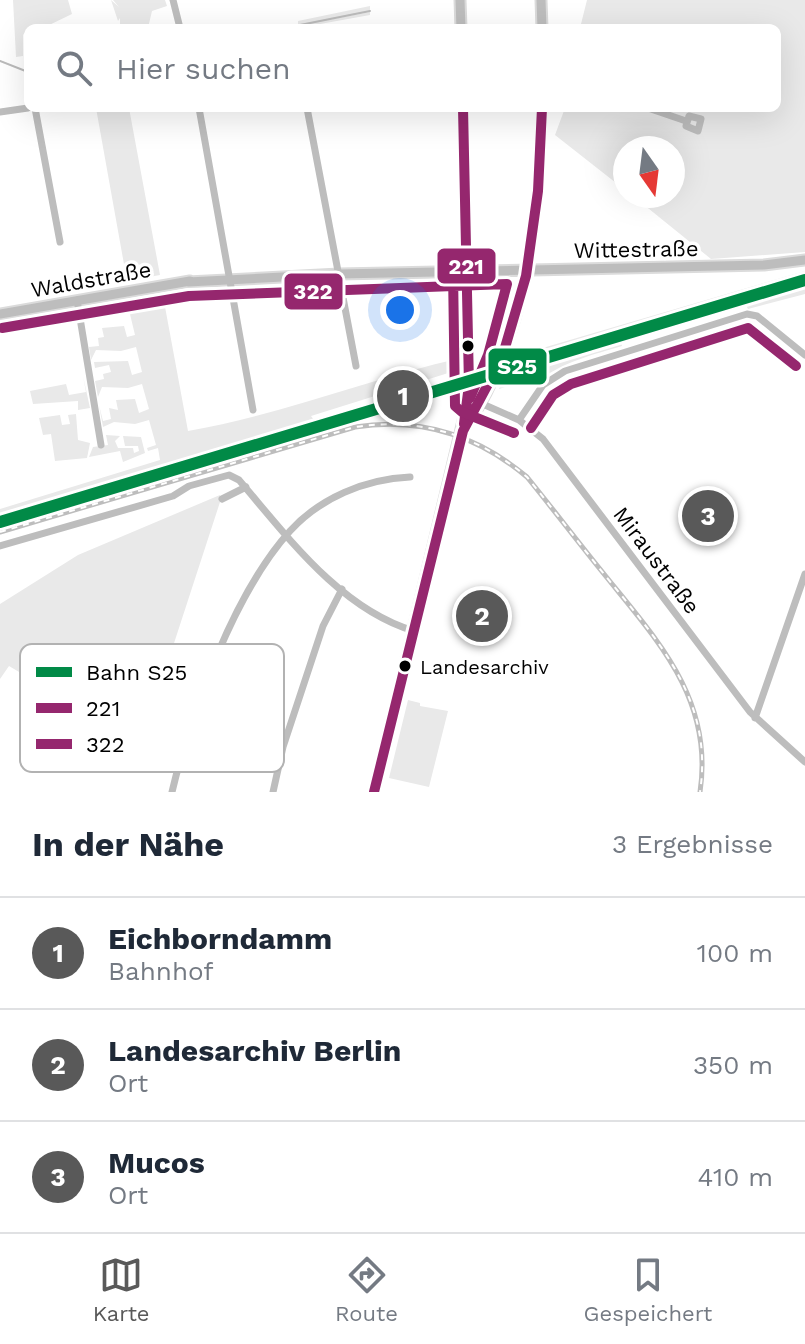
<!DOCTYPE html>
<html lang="de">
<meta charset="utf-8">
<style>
:root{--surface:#fff;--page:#f2f2f3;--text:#1f2937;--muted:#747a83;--line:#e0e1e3;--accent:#595959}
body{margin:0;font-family:"Work Sans",sans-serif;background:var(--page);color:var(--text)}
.compass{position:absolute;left:613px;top:136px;width:72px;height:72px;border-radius:50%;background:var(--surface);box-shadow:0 8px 32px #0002;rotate:166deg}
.you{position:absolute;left:400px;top:310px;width:28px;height:28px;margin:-20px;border:6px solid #fff;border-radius:50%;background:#1a73e8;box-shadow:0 0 0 12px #1a73e833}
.badge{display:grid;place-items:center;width:52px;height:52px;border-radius:50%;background:var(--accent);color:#fff;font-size:26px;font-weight:700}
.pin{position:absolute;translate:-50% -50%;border:4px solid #fff;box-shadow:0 2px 8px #0006}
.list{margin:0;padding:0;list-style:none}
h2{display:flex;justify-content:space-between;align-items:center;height:104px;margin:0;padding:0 32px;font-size:34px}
h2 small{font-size:26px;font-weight:400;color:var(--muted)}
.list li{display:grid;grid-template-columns:52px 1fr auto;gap:24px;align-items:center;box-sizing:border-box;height:112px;padding:0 32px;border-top:2px solid var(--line)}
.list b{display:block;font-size:30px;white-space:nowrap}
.list p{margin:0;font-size:26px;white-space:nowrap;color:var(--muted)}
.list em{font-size:26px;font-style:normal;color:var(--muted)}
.icon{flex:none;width:44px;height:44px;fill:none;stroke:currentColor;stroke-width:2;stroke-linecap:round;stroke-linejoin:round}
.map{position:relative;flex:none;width:805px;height:792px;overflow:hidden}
.search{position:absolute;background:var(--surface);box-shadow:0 8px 32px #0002;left:24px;right:24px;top:24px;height:88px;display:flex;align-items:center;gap:20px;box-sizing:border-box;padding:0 28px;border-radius:12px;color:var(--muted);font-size:30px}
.sheet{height:440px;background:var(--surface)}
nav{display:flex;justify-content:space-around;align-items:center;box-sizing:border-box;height:112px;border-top:2px solid var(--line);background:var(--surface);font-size:22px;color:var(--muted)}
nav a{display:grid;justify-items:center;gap:4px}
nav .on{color:var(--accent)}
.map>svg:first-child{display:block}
.green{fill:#e9e9e9}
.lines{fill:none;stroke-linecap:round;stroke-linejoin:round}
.stream{stroke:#bbb;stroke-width:2}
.major-casing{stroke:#dbdbdb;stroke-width:13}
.minor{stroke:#bdbdbd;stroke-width:7}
.major{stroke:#bdbdbd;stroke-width:9}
.rail-casing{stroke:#bdbdbd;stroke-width:5}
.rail{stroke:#fff;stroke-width:2;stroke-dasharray:6;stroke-linecap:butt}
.bus-1-casing{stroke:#fff;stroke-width:16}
.bus-2-casing{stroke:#fff;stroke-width:16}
.bus-1{stroke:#95276e;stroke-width:10}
.bus-2{stroke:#95276e;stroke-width:10}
.rail-1-casing{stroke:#fff;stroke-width:18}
.rail-1{stroke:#018a47;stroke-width:12}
.bus-dot{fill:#000;stroke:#fff;stroke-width:3}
.labels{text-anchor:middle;stroke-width:7;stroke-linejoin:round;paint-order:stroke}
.bus-label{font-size:20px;fill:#000;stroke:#fff;text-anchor:start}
.street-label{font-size:22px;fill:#000;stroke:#fff}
.key{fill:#fff;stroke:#b2b2b2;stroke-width:2}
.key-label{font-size:22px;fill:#000}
.line-badge{stroke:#fff;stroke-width:3}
.badge-label{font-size:22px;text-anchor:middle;font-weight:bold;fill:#fff}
</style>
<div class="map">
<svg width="805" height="792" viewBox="0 0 805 792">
<rect width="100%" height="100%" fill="#fff"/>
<path class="green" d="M13,0H68L72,14L43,28H28L23,35V56L16,57Z
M111,0L119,7L113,0H165L167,6L152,11L148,28H120V18L118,21Z
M587,0H805V252L711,259L633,196H673V148H625V190L555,135L565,108H777V28H580Z
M370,6V11L318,22L370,12V15L298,28V21Z
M96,108H129L160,275L127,281Z
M805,271V278L508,366L512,357Z
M805,283V294L748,309L745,303L621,342L622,346C596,354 561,362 539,381L536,377L499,389L506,371Z
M163,296L188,431C281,415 369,379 461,358V369L311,416L317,424L0,521V509L160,460L158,448L148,451L147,448L156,445L149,420L135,424L114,422L103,427L99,405L103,421L111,419L109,408L118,410L116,400L135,399L139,413L149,409L142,384L128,388L102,387L98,397L95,381L104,379L103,374L111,372L109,365L95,368L94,362L128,361L132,375L142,372L136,347L121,351L96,350L91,360L89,347L99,346L98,338L104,337L102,328L124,326L127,337L135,335L129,310C113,315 96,308 84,318V314L86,310Z
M83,376L90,408L78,410V401L33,404L30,391L66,384L69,395L86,392Z
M76,414L78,440L90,443L87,458L55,461L51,434L43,435L39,418L60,415L62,425L70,424L68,415Z
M106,435L120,436L115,441L118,448H133L134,453L139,451L138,446H125L123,436L141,437L145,453L123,462L120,451L89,457L93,447L108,445Z
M220,495L221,499L147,726L89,707L83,721L55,712L58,695L9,666L0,679V604L78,555Z
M408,700L420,703V706L448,711L429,787L389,778Z"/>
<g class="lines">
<path class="stream" d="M300,25L370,11
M0,61L28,72"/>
<defs>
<path id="major" d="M460,0L461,28
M541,0L542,28
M188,282L339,274L764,265L805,260
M0,314L190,281
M465,428C525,344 541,209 542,108
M374,792L468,400L463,108"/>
</defs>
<use href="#major" class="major-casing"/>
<path class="minor" d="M173,0L180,28
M35,108L60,242
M199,108L253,410
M307,108L356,366
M648,108L686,121
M0,112L28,108
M689,116L701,119L698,131L686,126Z
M77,300L101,445
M478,402L519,420L543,439L750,712L805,762
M519,420L543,385L565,371L747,314L757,316L805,355
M222,499L246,487
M0,546L173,496L189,486L229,475L239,480C287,536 340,609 414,631
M199,702L285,741
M755,718L805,574
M172,792C191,712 234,593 290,531C320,498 365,479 410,477
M273,792L283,747L323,626L342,589"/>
<use href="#major" class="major"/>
<defs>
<path id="rail" d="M0,532L355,427C420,417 477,435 527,477C553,509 578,542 604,574C657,640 714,699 700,792"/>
</defs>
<use href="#rail" class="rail-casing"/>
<use href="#rail" class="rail"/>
<defs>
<path id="bus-1" d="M463,108L469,385L464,424
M374,792L463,431L502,358L526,276L538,191L542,108"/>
<path id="bus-2" d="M453,271L455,406L462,412L514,433
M2,328L189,296L507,284L488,355L470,398
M531,428L553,395L571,384L748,328L796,366"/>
</defs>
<use href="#bus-1" class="bus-1-casing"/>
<use href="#bus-2" class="bus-2-casing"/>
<use href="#bus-1" class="bus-1"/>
<use href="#bus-2" class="bus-2"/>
<defs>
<path id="rail-1" d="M0,522L805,280"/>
</defs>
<use href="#rail-1" class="rail-1-casing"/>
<use href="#rail-1" class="rail-1"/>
</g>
<g class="bus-dot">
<circle cx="468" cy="346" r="7"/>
<circle cx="405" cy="666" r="7"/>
</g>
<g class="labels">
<g class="bus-label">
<text x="420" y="674">Landesarchiv</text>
</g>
<g class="street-label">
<text transform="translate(636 249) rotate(-1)" y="8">Wittestraße</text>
<text transform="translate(91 279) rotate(-10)" y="8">Waldstraße</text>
<text transform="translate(657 560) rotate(53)" y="8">Miraustraße</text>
</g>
</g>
<rect x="20" y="644" width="264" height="128" rx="12" class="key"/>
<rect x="36" y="667" width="36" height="10" fill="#018a47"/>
<rect x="36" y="703" width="36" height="10" fill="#95276e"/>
<rect x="36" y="739" width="36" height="10" fill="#95276e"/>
<g class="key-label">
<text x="86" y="680">Bahn S25</text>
<text x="86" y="716">221</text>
<text x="86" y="752">322</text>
</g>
<g class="line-badge">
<rect x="436" y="247" width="61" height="38" rx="8" fill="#95276e"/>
<rect x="283" y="272" width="61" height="39" rx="8" fill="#95276e"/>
<rect x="487" y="347" width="61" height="39" rx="8" fill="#018a47"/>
</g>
<g class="badge-label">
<text x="466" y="274">221</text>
<text x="313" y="299">322</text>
<text x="517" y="374">S25</text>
</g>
</svg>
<svg class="compass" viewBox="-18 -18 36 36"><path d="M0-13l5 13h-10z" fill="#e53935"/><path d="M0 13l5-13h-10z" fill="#747a83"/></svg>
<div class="you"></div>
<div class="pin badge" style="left:403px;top:396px">1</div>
<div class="pin badge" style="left:482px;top:616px">2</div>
<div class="pin badge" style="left:708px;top:516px">3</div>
<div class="search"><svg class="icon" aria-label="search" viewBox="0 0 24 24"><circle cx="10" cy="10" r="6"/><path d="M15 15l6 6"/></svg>Hier suchen</div>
</div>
<section class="sheet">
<h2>In der Nähe<small>3 Ergebnisse</small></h2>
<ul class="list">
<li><span class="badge">1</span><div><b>Eichborndamm</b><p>Bahnhof</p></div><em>100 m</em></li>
<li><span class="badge">2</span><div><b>Landesarchiv Berlin</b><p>Ort</p></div><em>350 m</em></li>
<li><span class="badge">3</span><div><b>Mucos</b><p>Ort</p></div><em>410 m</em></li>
</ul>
</section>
<nav>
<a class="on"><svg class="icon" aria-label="map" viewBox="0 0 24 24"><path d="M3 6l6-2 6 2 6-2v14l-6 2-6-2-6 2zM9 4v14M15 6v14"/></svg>Karte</a>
<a><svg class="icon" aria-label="directions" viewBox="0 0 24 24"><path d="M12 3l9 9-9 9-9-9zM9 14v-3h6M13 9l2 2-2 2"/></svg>Route</a>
<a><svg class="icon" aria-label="saved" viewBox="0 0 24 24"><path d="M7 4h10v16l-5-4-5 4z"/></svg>Gespeichert</a>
</nav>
